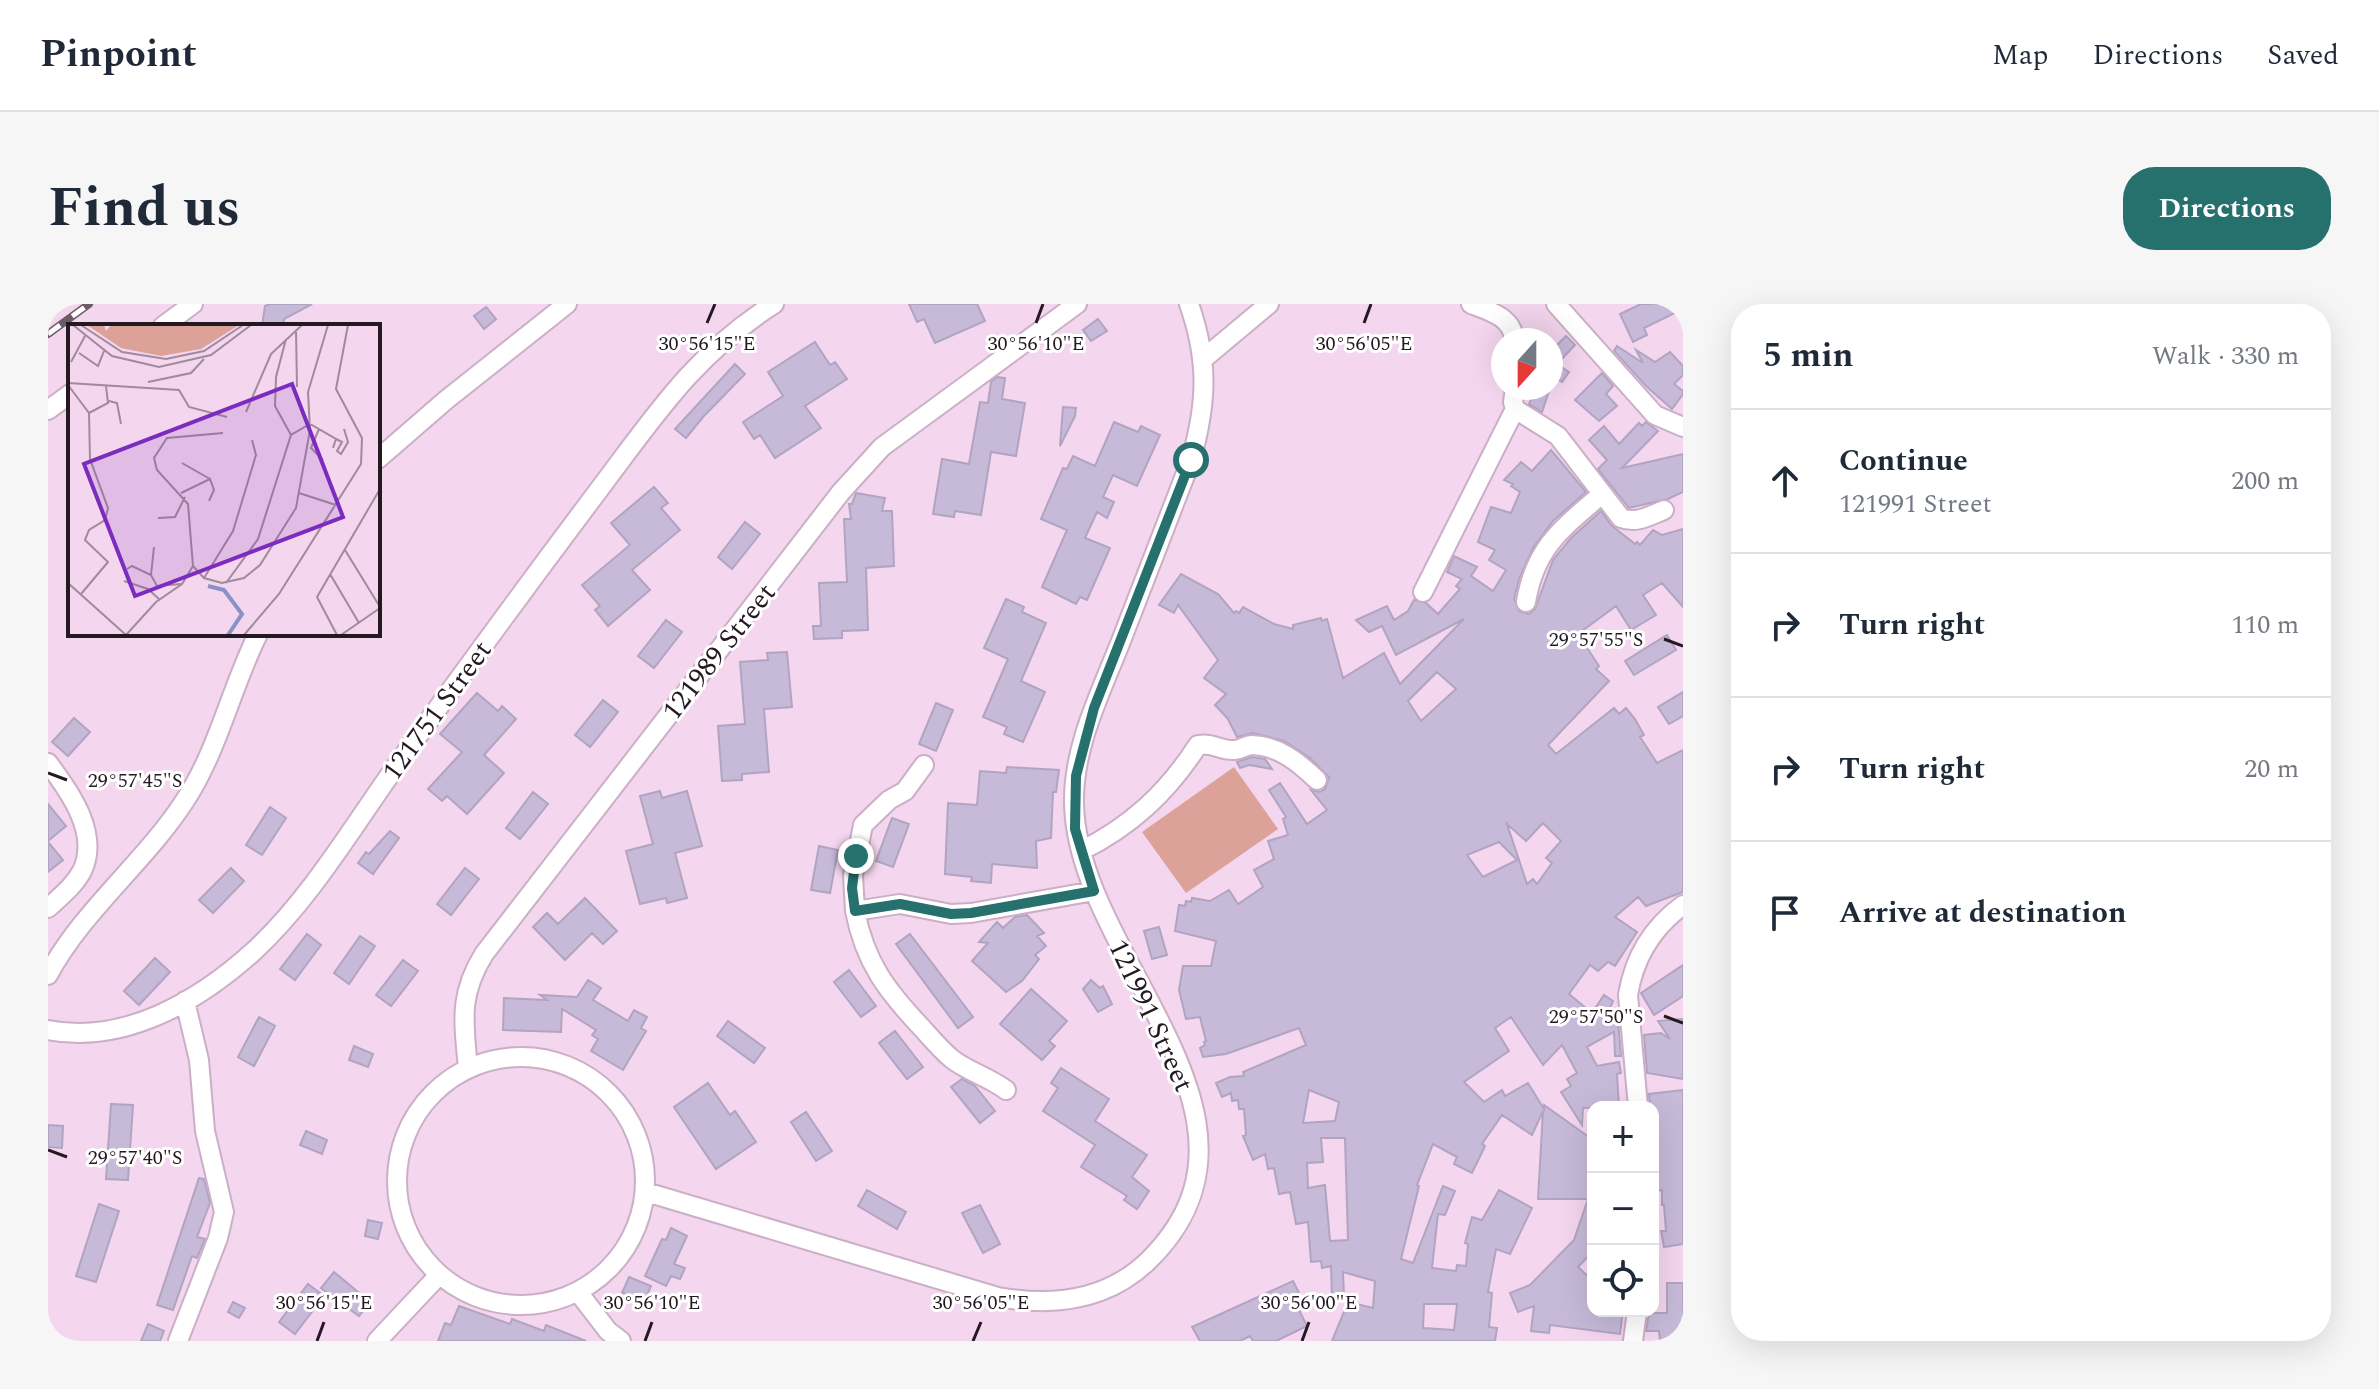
<!DOCTYPE html>
<meta charset="utf-8">
<style>
:root{--surface:#fff;--page:#f6f6f7;--text:#1f2937;--muted:#747a83;--line:#e0e1e3;--accent:#26706e}
body{margin:0;font-family:Spectral,serif;background:var(--page);color:var(--text)}
.controls{position:absolute;right:24px;bottom:24px;display:grid;overflow:hidden;border-radius:16px;box-shadow:0 8px 32px #0002}
.controls button{width:72px;height:72px;display:grid;place-items:center;padding:0;border:0;border-bottom:2px solid var(--line);background:var(--surface);color:var(--text);font:40px sans-serif}
.compass{position:absolute;left:1443px;top:24px;width:72px;height:72px;border-radius:50%;background:var(--surface);box-shadow:0 8px 32px #0002;rotate:201deg}
.stop{position:absolute;width:24px;height:24px;margin:-18px;border:6px solid #26706e;border-radius:50%;background:#fff}
.stop.end{background:#26706e;border-color:#fff;box-shadow:0 2px 8px #0008}
.list{margin:0;padding:0;list-style:none}
h2{display:flex;justify-content:space-between;align-items:center;height:104px;margin:0;padding:0 32px;font-size:34px}
h2 small{font-size:26px;font-weight:400;color:var(--muted)}
.list li{display:grid;grid-template-columns:52px 1fr auto;gap:24px;align-items:center;box-sizing:border-box;height:144px;padding:0 32px;border-top:2px solid var(--line)}
.list b{display:block;font-size:30px;white-space:nowrap}
.list p{margin:0;font-size:26px;white-space:nowrap;color:var(--muted)}
.list em{font-size:26px;font-style:normal;color:var(--muted)}
.icon{flex:none;width:44px;height:44px;fill:none;stroke:currentColor;stroke-width:2;stroke-linecap:round;stroke-linejoin:round}
.map{position:relative;flex:none;width:1635px;height:1037px;overflow:hidden;border-radius:32px}
header{display:flex;align-items:center;gap:48px;box-sizing:border-box;height:112px;padding:0 40px;background:var(--surface);border-bottom:2px solid var(--line)}
header strong{font-size:38px}
nav{display:flex;gap:44px;margin-inline-start:auto;font-size:28px}
.intro{display:flex;align-items:center;justify-content:space-between;box-sizing:border-box;height:192px;padding:0 48px}
h1{margin:0;font-size:56px}
.button{padding:20px 36px;border-radius:32px;background:var(--accent);color:#fff;font-size:28px;font-weight:700}
main{display:flex;gap:48px;padding:0 48px}
aside{flex:1;background:var(--surface);border-radius:32px;box-shadow:0 8px 32px #0002}
.map>svg:first-child{display:block}
.green{fill:#dca29a}
.building{fill:#c7bad9;stroke:#b1a4c2;stroke-width:2;fill-rule:evenodd}
.lines{fill:none;stroke-linecap:round;stroke-linejoin:round}
.minor-casing{stroke:#cbafc6;stroke-width:22}
.minor{stroke:#fff;stroke-width:18}
.rail-casing{stroke:#6b5a68;stroke-width:8}
.rail{stroke:#fff;stroke-width:5;stroke-dasharray:15;stroke-linecap:butt}
.route{stroke:#26706e;stroke-width:10}
.ticks{fill:none;stroke:#231921;stroke-width:3}
.labels{text-anchor:middle;stroke-width:6;stroke-linejoin:round;paint-order:stroke}
.street-label{font-size:28px;fill:#231921;stroke:#fff}
.inset-river{fill:none;stroke:#8892c7;stroke-width:4}
.inset-road{fill:none;stroke:#a08a9c;stroke-width:2}
.view{fill:#7b2cbf;fill-opacity:0.15;stroke:#7b2cbf;stroke-width:4}
.inset-edge{fill:none;stroke:#231921;stroke-width:4}
.ticks-label{font-size:20px;text-anchor:middle;fill:#231921;stroke:#fff;stroke-width:6;stroke-linejoin:round;paint-order:stroke}
</style>
<header>
<strong>Pinpoint</strong>
<nav><a>Map</a><a>Directions</a><a>Saved</a></nav>
</header>
<div class="intro"><h1>Find us</h1><a class="button">Directions</a></div>
<main>
<div class="map">
<svg width="1635" height="1037" viewBox="0 0 1635 1037">
<rect width="100%" height="100%" fill="#f4d6ee"/>
<path class="green" d="M1186,463L1230,525L1138,589L1094,528Z"/>
<path class="building" d="M222,0H264L236,15L235,22H214L217,2Z
M861,0H929L937,17L887,39L876,15L869,18Z
M1593,0H1635V5L1596,24L1599,31L1585,38L1572,10Z
M438,3L448,15L436,25L426,12Z
M1050,15L1059,27L1043,37L1035,26Z
M1518,32L1527,41L1509,60L1521,68L1514,78L1503,70V47Z
M767,38L782,61L787,58L799,75L757,102L773,124L727,154L712,131L706,135L695,118L735,92L720,68Z
M1569,42L1595,59L1588,46L1607,58L1622,48L1635,62V71L1626,80L1635,87V90L1624,105L1598,82L1566,47Z
M687,60L697,70L655,113L638,134L627,125Z
M1554,69L1565,82L1558,90L1569,102L1551,117L1527,96Z
M949,73L957,74L954,95L977,99L968,152L943,148L933,211L907,207L906,213L885,210L894,155L921,160L932,98L940,99L943,78Z
M1488,84H1502L1494,108L1481,100Z
M1015,103L1028,104L1027,112L1012,142Z
M1066,118L1090,128L1093,122L1112,131L1089,182L1065,171L1055,193L1066,198L1059,214L1049,208L1037,234L1062,244L1039,296L1032,293L1028,300L994,283L1019,226L993,215L1015,164L1019,165L1025,152L1047,162Z
M1598,118L1610,127L1574,164L1635,150V188L1620,195L1581,204L1550,165L1559,156L1541,136L1556,122L1571,140L1591,119L1594,122Z
M1503,146L1538,188L1505,217L1485,244L1471,275L1466,295L1471,307L1481,310L1487,305L1505,256L1523,234L1553,207L1563,221L1587,240L1589,238L1592,241L1605,226L1614,231L1635,225V303L1614,279L1595,291L1608,311L1583,326L1568,302L1530,330L1551,362L1548,365L1561,377L1500,441L1508,450L1566,404L1571,410L1578,404L1587,415L1596,431L1592,433L1609,459L1635,446V588L1598,602L1590,593L1567,613L1589,628L1567,662L1560,658L1550,667L1542,661L1521,690L1544,709L1556,691L1565,697L1558,713L1569,705L1573,752H1567L1566,728L1539,743L1549,762L1571,758L1573,769L1569,770L1571,803L1535,804L1534,821L1513,788L1523,782L1519,775L1529,769L1514,741L1495,761L1463,713L1447,724L1461,747L1416,778L1436,798L1454,786L1457,792L1480,779L1496,805V801L1545,836V947L1530,963L1545,977V1007H1575L1572,1030L1502,1021L1501,1029L1483,1027L1486,1002L1470,1008L1462,989L1482,981L1526,936L1540,895H1490L1495,807L1484,831L1454,811L1434,840L1437,842L1424,869L1406,860L1409,853L1385,840L1369,881L1371,882L1353,955L1365,959L1395,882L1407,887L1397,911L1390,910L1384,964L1408,967L1409,961L1418,962L1420,940L1417,939L1424,913L1434,916L1451,886L1484,904L1462,950L1448,945L1440,988L1444,989L1441,1023L1449,1024L1447,1037H1284L1300,998L1325,1004L1327,977L1295,968L1296,993H1284L1283,962L1274,964L1273,957L1263,958L1260,918L1248,920L1242,888L1231,890L1226,864L1220,865L1217,850L1205,856L1195,832L1198,831L1196,805H1191L1190,796L1184,797L1183,789L1174,793L1168,779L1182,773L1196,772L1195,768L1258,741L1251,724L1178,750L1155,753L1152,744L1157,741L1156,738L1158,737L1152,713L1138,715L1131,686L1135,662H1163L1168,637L1127,627L1131,601L1137,602L1138,597L1143,598L1144,594L1162,597L1181,586L1190,600L1215,583L1206,566L1226,555L1220,537L1240,531L1235,515L1238,513L1221,486L1232,479L1259,520L1279,506L1263,486L1272,488L1277,485L1281,473L1262,454L1236,437L1205,429L1189,433L1180,415L1167,401L1178,390L1156,374L1170,356L1130,301L1126,309L1111,301L1133,270L1170,290L1186,309L1188,307L1191,309L1195,303L1226,320L1245,325V321L1273,314L1274,317L1279,315L1295,374L1336,349L1352,380L1416,315L1348,351L1334,322L1321,328L1308,316L1339,302L1346,316L1360,307L1366,296L1378,299L1390,310L1412,285L1408,282L1414,275L1399,268L1406,252L1429,263L1423,272L1445,287L1458,266L1441,256L1447,246L1430,238L1443,203L1463,209L1472,188L1463,182L1465,180L1456,176L1473,158L1484,167ZM1389,368L1408,385L1373,417L1360,397ZM1495,519L1513,537L1498,554L1504,559L1489,580L1485,575L1479,580L1459,520L1478,537ZM1451,538L1469,556L1435,573L1419,551ZM1261,786L1291,798L1287,817L1255,819ZM1273,834H1297L1300,936L1282,937L1277,881L1260,884L1259,859L1275,858ZM1376,1000H1409L1406,1026L1375,1024Z
M606,183L620,199L613,204L632,226L584,266L602,286L560,322L547,306L552,302L534,281L582,241L563,219Z
M808,189L837,194L834,207H844L846,262L818,264L820,326L794,327V334L766,335L765,322H773L771,279L799,278L796,215H803L801,200H804Z
M697,218L712,230L684,265L670,253Z
M958,295L976,303L974,308L998,319L973,377L997,388L975,438L956,430L959,423L935,413L960,355L936,344Z
M618,316L634,328L606,364L590,352Z
M1619,331L1628,346L1586,371L1577,357Z
M739,348L744,403L716,405L721,468L694,470V476L674,477L670,422L697,420L692,358L720,356L719,349Z
M1635,388V412L1621,420L1610,403Z
M429,389L450,407L454,402L468,415L436,451L456,469L419,510L399,492L394,497L380,485L414,448L392,430Z
M555,396L570,408L542,443L527,431Z
M888,399L905,406L888,447L871,440Z
M26,414L42,428L20,452L4,438Z
M1204,453L1217,455L1224,465L1201,461L1192,464L1189,458Z
M959,463L1011,466L1008,488H1005L1003,534L988,537L989,564L944,560L943,579L923,577L924,573L897,570L900,499L929,501L932,467L958,469Z
M612,487L614,494L639,487L654,542L627,549L639,594L619,599L618,594L592,600L578,547L605,540L592,492Z
M485,488L500,500L472,535L458,524Z
M0,500L18,522L0,537Z
M222,503L238,514L214,551L198,541Z
M844,514L861,520L845,563L828,557Z
M342,527L351,534L325,570L310,559L318,548L321,550Z
M0,538L15,556L0,568Z
M771,542L790,546L782,589L763,586Z
M183,564L196,577L165,609L151,596Z
M417,564L431,575L403,611L389,600Z
M537,594L569,627L555,640L544,629L517,656L485,623L499,609L510,620Z
M979,611L996,629L989,632L998,642L987,651L991,655L974,677L958,688L924,657L940,639L931,638L949,618L955,624L967,613Z
M1111,623L1119,651L1104,655L1096,627Z
M259,630L273,641L247,676L232,665Z
M862,630L925,713L910,724L848,640Z
M312,632L327,642L301,680L286,669Z
M107,654L122,668L91,701L76,687Z
M355,656L370,667L343,702L328,691Z
M1635,661V692L1606,711L1593,689Z
M801,666L828,702L813,713L786,678Z
M540,676L553,684L545,696L580,717L586,706L599,713L593,724L598,727L575,766L543,747L550,735L544,731L548,726L514,705L513,728L455,726L456,694L499,696L492,691L529,693Z
M1043,676L1052,684L1055,682L1064,700L1050,708L1035,685Z
M983,685L1019,717L1001,737L1007,742L994,756L952,720Z
M211,713L227,722L206,762L190,753Z
M1635,715V775L1599,769L1596,731L1613,729L1622,735L1610,717Z
M680,717L717,744L706,759L669,732Z
M847,727L875,763L859,775L831,739Z
M306,742L325,750L320,763L301,756Z
M1013,764L1061,795L1047,817L1099,851L1084,873L1101,887L1089,905L1076,896L1079,892L1033,863L1047,841L995,807L1010,784L1003,779Z
M914,775L927,782L947,807L932,819L903,783Z
M660,779L682,811L687,807L708,838L668,865L626,803Z
M1635,786V940L1616,943L1613,927H1618L1616,901H1614V886L1609,887L1605,803H1602L1601,790Z
M63,800L85,801L80,876L58,875Z
M758,808L784,847L768,857L743,818Z
M0,821L15,822L14,844L0,843Z
M258,827L279,836L274,850L252,841Z
M151,874L156,875L162,899L149,933L157,935L149,954L144,952L125,1006L109,1001Z
M819,886L858,908L849,925L810,902Z
M51,900L71,907L48,978L28,972Z
M932,901L952,940L935,949L914,909Z
M320,916L334,919L330,935L317,932Z
M623,924L639,932L626,960L637,964L632,975L623,972L618,982L597,972L614,935L618,936Z
M286,968L322,998L311,1012L273,984Z
M581,973L603,982L596,998L574,989Z
M1245,977L1254,995L1247,998L1259,1022L1228,1037H1205L1202,1032L1192,1037H1152L1144,1023Z
M1619,979H1635V1031H1626L1627,1037H1612L1611,1027H1598L1601,1009H1619Z
M260,980L276,992L247,1030L231,1018Z
M185,998L197,1004L191,1014L180,1008Z
M411,1002L462,1020L464,1015L496,1027L498,1021L538,1037H390L397,1019L403,1021Z
M100,1020L116,1027L112,1037H93Z"/>
<g class="lines">
<defs>
<path id="minor" d="M1423,0C1441,7 1465,13 1466,36
M1508,0L1607,111L1635,123
M115,22L145,0
M1154,56L1221,0
M1467,84L1465,98L1467,105L1510,132L1573,214C1588,220 1601,212 1616,206
M0,106L22,90
M330,155L398,96L519,0
M1375,288L1467,105
M1478,298C1487,244 1513,225 1553,191
M0,459C22,488 52,530 34,567C26,582 12,593 0,604
M876,461L857,487L841,496L815,521L805,571L807,607L852,600L903,610L923,609L1046,587
M1033,547C1083,522 1119,489 1150,441C1164,438 1173,447 1186,446C1193,446 1198,441 1204,441C1231,442 1250,458 1269,476
M807,607C817,658 838,686 874,724C883,734 893,746 904,755C919,767 941,773 958,786
M0,671C35,606 96,559 136,498C170,447 183,384 210,330
M0,726C76,741 151,697 206,647C262,595 302,527 346,465C414,370 483,276 553,183C608,110 647,50 726,0
M349 877a124 124 0 1 1 248 0a124 124 0 1 1-248 0Z
M420,765C416,718 410,692 436,650L793,188L834,143L1029,0
M1590,803L1580,691C1586,654 1605,623 1635,601
M598,888L950,993C1006,1003 1061,996 1102,955C1245,812 1028,653 1026,499C1025,442 1053,388 1073,337C1096,277 1120,216 1143,156C1159,99 1161,57 1141,0
M530,988L560,1027L573,1037
M130,1037L170,934L176,908L157,827L151,756L137,697
M329,1037L391,971
M1585,1037L1589,1007"/>
</defs>
<use href="#minor" class="minor-casing"/>
<use href="#minor" class="minor"/>
<defs>
<path id="rail" d="M0,30L41,0"/>
</defs>
<use href="#rail" class="rail-casing"/>
<use href="#rail" class="rail"/>
</g>
<g class="lines">
<path class="route" d="M808,552L804,584L807,607L852,600L903,610L923,609L1046,587L1027,525L1028,472L1046,404L1143,156"/>
</g>
<path class="ticks" d="M659,19L667,0M988,19L995,0M1316,19L1323,0M1616,335L1635,342M0,469L19,476M1616,712L1635,719M0,846L19,853M269,1037L276,1018M597,1037L604,1018M925,1037L933,1018M1254,1037L1261,1018"/>
<g class="labels">
<g class="street-label">
<text transform="translate(670 347) rotate(-52)" y="10">121989 Street</text>
<text transform="translate(388 406) rotate(-54)" y="10">121751 Street</text>
<text transform="translate(1104 711) rotate(65)" y="10">121991 Street</text>
</g>
</g>
<g transform="translate(20 20)">
<rect width="312" height="312" fill="#f4d6ee"/>
<path d="M19,1H36L38,7L43,1H171L133,25L93,32L53,24Z" fill="#dca29a"/>
<path class="inset-river" d="M140,262L156,266L174,290L160,311"/>
<path class="inset-road" d="M5,1L44,32L91,43L143,31L183,1M13,1L54,28L98,35L136,27L175,1M228,6L229,63M218,15L208,53L207,82L223,111M11,29L30,42L36,27M3,38L17,12M80,58L123,49L136,35M0,59L111,66L121,83L159,93M0,61L21,89L22,135L40,184L37,196L21,206L17,216L40,238L13,270M41,77L49,79L53,100M178,88L203,30L234,1M21,89L40,79L38,62M251,105L243,124L255,136M155,109L99,114L86,134L89,146L120,180L125,242L136,254L154,259L176,254L192,241L228,184L242,106L240,68L260,1M268,115L274,118L269,127L273,130L280,118L276,105M114,139L142,155M113,169L142,155L146,166L141,177M231,169L268,181M90,194L107,193L117,173M277,226L312,283M59,245L64,242L83,251L89,262L113,260M262,250L291,299M83,251L86,223M136,254L165,207L188,131L184,116M56,257L80,265L91,275M0,259L58,311M158,259L190,215L223,111L242,100L268,115L265,124M58,311L88,278L114,260L125,242M176,311L211,270L293,140L294,114L268,65L280,1M269,311L249,273L312,165M273,311L312,284"/>
<path class="view" d="M224,60L275,193L67,272L16,140Z"/>
<rect width="312" height="312" class="inset-edge"/>
</g>
<g class="ticks-label">
<text x="659" y="46">30°56'15"E</text>
<text x="988" y="46">30°56'10"E</text>
<text x="1316" y="46">30°56'05"E</text>
<text x="1548" y="342">29°57'55"S</text>
<text x="87" y="483">29°57'45"S</text>
<text x="1548" y="719">29°57'50"S</text>
<text x="87" y="860">29°57'40"S</text>
<text x="276" y="1005">30°56'15"E</text>
<text x="604" y="1005">30°56'10"E</text>
<text x="933" y="1005">30°56'05"E</text>
<text x="1261" y="1005">30°56'00"E</text>
</g>
</svg>
<div class="controls">
<button>+</button>
<button>−</button>
<button><svg class="icon" aria-label="locate" viewBox="0 0 24 24"><circle cx="12" cy="12" r="6"/><path d="M12 2v4M12 18v4M2 12h4M18 12h4"/></svg></button>
</div>
<svg class="compass" viewBox="-18 -18 36 36"><path d="M0-13l5 13h-10z" fill="#e53935"/><path d="M0 13l5-13h-10z" fill="#747a83"/></svg>
<div class="stop" style="left:1143px;top:156px"></div>
<div class="stop end" style="left:808px;top:552px"></div>
</div>
<aside>
<h2>5 min<small>Walk · 330 m</small></h2>
<ul class="list">
<li><svg class="icon" aria-label="ahead" viewBox="0 0 24 24"><path d="M12 20V5M6 11l6-6 6 6"/></svg><div><b>Continue</b><p>121991 Street</p></div><em>200 m</em></li>
<li><svg class="icon" aria-label="right" viewBox="0 0 24 24"><path d="M7 20v-9h11M14 6l5 5-5 5"/></svg><div><b>Turn right</b></div><em>110 m</em></li>
<li><svg class="icon" aria-label="right" viewBox="0 0 24 24"><path d="M7 20v-9h11M14 6l5 5-5 5"/></svg><div><b>Turn right</b></div><em>20 m</em></li>
<li><svg class="icon" aria-label="arrive" viewBox="0 0 24 24"><path d="M6 21V4h12l-3 4 3 4H6"/></svg><div><b>Arrive at destination</b></div></li>
</ul>
</aside>
</main>
